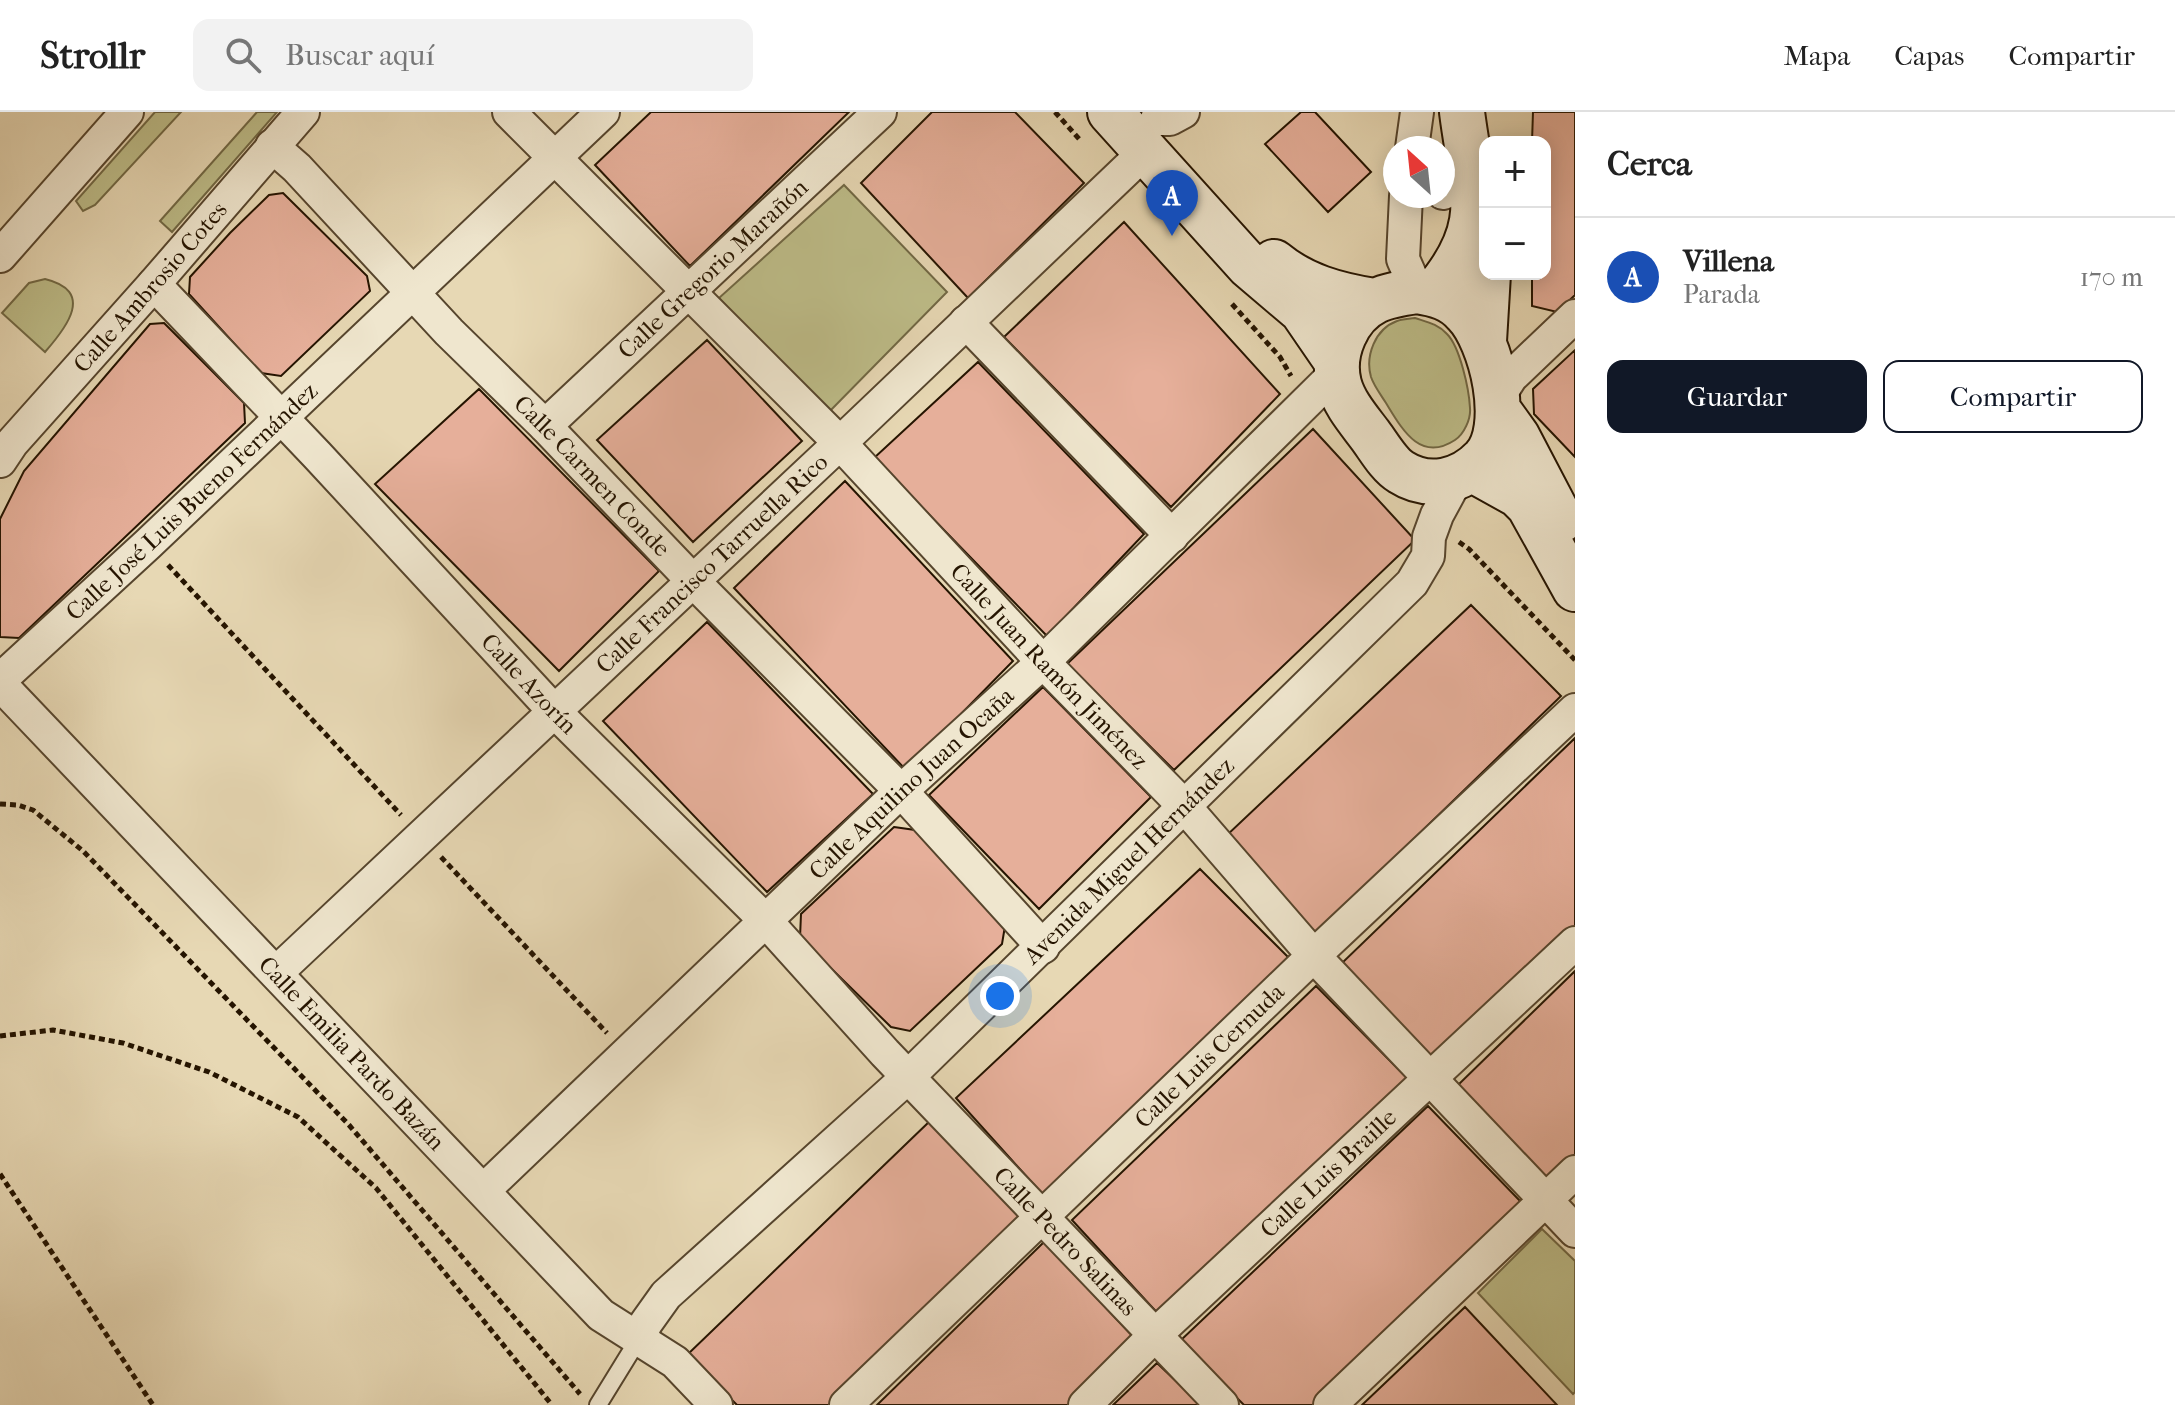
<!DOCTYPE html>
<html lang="es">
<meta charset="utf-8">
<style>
:root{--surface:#fff;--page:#f2f2f2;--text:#222;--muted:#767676;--line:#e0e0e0;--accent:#111827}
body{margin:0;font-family:"IM FELL French Canon",serif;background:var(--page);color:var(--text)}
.controls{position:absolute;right:24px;top:24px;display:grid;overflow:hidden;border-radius:16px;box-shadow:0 4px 20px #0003}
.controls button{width:72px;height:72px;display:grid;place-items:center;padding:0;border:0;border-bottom:2px solid var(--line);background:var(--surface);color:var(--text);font:40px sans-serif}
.compass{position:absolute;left:1383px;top:24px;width:72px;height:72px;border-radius:50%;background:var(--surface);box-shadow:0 4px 20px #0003;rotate:333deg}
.you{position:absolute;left:1000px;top:884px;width:28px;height:28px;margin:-20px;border:6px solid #fff;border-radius:50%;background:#1a73e8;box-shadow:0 0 0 12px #1a73e833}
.badge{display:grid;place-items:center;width:52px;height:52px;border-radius:50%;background:var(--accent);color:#fff;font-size:26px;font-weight:700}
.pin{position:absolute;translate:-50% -66px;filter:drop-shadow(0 2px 4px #0008)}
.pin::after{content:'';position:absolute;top:42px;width:28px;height:24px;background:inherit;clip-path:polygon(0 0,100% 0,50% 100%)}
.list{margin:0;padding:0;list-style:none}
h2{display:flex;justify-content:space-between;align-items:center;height:104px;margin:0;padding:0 32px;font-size:34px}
h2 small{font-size:26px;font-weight:400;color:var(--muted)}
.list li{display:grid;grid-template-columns:52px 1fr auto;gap:24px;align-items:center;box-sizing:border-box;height:120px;padding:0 32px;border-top:2px solid var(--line)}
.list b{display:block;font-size:30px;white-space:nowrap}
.list p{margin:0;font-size:26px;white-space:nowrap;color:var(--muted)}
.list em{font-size:26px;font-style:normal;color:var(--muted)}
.actions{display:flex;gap:16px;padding:24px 32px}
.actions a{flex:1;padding:18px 0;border:2px solid var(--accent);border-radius:16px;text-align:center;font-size:28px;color:var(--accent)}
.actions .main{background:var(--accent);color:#fff}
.icon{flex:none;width:44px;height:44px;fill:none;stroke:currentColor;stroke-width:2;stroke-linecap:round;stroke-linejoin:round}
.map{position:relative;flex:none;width:1575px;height:1293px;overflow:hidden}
header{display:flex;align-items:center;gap:48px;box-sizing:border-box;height:112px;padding:0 40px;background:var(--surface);border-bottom:2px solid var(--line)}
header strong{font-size:38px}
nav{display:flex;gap:44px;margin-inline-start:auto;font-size:28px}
.search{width:560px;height:72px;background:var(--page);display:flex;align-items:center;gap:20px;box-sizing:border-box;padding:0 28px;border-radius:16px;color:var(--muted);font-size:30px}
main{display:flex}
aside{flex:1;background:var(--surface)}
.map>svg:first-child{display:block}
.green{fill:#bdbc88;stroke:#716844;stroke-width:2}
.building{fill:#e6af9a;stroke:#251400;stroke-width:2}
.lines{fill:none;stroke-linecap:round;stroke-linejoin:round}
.lane-casing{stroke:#56452d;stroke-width:20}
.street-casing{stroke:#56452d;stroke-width:36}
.secondary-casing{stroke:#251400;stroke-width:48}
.path{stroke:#251400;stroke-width:5;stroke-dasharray:6 4;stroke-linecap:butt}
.lane{stroke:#efe6ce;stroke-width:16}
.street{stroke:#efe6ce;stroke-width:32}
.secondary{stroke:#efe6ce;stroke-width:44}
.labels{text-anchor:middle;stroke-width:8;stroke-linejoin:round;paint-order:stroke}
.street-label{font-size:24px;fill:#251400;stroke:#efe6ce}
</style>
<header>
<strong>Strollr</strong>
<div class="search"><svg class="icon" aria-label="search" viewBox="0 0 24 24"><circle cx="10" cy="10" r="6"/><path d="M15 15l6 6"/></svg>Buscar aquí</div>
<nav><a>Mapa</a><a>Capas</a><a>Compartir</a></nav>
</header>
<main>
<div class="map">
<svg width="1575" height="1293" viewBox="0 0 1575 1293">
<rect width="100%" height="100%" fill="#e7d8b4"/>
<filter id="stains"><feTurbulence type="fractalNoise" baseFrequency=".0025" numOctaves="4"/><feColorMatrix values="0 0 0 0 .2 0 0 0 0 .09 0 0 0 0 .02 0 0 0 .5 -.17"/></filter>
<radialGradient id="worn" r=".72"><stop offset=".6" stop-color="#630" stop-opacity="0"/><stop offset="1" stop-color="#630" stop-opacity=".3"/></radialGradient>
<path class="green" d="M155,0H181L95,93L83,99L76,89Z
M257,0H277L172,120L160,109Z
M844,73L947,180L826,303L719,186Z
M45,167C95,179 67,215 45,240L2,201L29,171Z
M1415,206C1427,210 1438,212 1447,222C1460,235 1469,277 1470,296C1471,307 1464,322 1455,328C1420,351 1402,317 1386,291C1381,283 1374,274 1371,265C1365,244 1375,217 1397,209C1402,207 1409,207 1415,206Z
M1542,1117L1575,1149V1280L1573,1282L1478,1181Z"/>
<path class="building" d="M651,0H849L690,154L595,53Z
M932,0H1015L1084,71L968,186L861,71Z
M1301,0H1315L1371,60L1328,100L1265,32Z
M1533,0H1575V183L1557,200L1532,194V162H1545V30H1532Z
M283,81L367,164L370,179L281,264L261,261L189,182L190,165L230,121L269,83Z
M1124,110L1280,282L1171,395L1004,225Z
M164,211L244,291L245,311L19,526L0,525V407L24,359L150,212Z
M707,228L802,329L693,430L597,328Z
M1575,238V345L1534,302L1533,277Z
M978,250L1144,422L1047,524L874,346Z
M479,277L659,459L559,559L375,372Z
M1313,317L1415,428L1174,658L1067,552Z
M845,369L1013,549L906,658L734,476Z
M1471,493L1561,584L1314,824L1226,724Z
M707,510L873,682L767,780L603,609Z
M1043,575L1151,685L1039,797L929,683Z
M1575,626V815L1432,950L1341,852Z
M894,715L915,718L1005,814L1002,832L910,919L891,915L800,826L801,802Z
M1200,757L1294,851L1045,1085L956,986Z
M1575,859V1042L1547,1069L1458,973Z
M1316,874L1410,969L1162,1206L1072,1108Z
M1428,994L1522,1091L1314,1293H1244L1180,1229Z
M931,1008L1025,1106L829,1293H737L687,1243Z
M1044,1130L1139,1231L1072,1293H877Z
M1465,1195L1557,1293H1362Z
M1157,1251L1201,1293H1113Z"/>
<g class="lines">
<defs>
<path id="lane" d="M598,1293L638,1228"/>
<g id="street">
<path id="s1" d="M509,0L840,331L1043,550L1185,695L1314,844L1575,1119"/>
<path d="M1157,7H1170L1183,0"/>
<path id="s2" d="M272,34L297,56L449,220L545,314L692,468L901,679L1043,835"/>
<path d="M1412,36L1417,0"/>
<path d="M1443,81L1468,45"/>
<path d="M1406,84L1403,147L1417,179"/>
<path d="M0,144L127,0"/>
<path id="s3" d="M154,172L317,343L554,599L765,808L885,941L1222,1293"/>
<path d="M966,210L1172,424"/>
<path d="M1497,287L1511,265L1575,204"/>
<path id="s4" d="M545,314L880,0"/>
<path id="s5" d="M0,349L12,331L154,172L303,0"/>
<path id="s6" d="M0,568L148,432L603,0"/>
<path id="s7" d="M0,572L601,1203L675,1250L716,1293"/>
<path id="s8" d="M276,861L840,331L1146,39"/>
<path id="s9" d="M484,1078L901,679L1043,550L1336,261"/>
<path id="s10" d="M638,1228L646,1211L666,1183L909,964L1412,471L1428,444L1429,425L1437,403L1457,366"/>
<path id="s11" d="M846,1293L1306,851L1575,598"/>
<path id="s12" d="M1085,1293L1154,1224L1575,831"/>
<path d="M1330,1293L1575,1060"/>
</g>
<path id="secondary" d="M1110,0L1249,154L1302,199L1337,250
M1274,150C1303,174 1337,183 1374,189
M1417,179C1436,182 1452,186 1465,201C1492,228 1513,317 1483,347C1462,369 1429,378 1401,360C1389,353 1379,335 1370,323C1358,307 1344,291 1339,272C1331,241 1347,203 1376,189C1388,183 1403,181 1417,179Z
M1433,182C1492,114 1472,79 1462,0
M1484,229L1488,162
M1499,299L1517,324L1561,408
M1473,358L1518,383L1529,394L1575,477"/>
</defs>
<use href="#lane" class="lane-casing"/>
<use href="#street" class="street-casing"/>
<use href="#secondary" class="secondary-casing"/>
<path class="path" d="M1055,0L1081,29
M1232,192L1280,245L1291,264
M1459,430L1469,437L1575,548
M168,453L401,703
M0,692L18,693L33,698L83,739L349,1013L580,1282
M441,745L607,921
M0,924L53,918L123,931L209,960L298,1005L376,1076L552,1293
M0,1062L153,1293"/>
<use href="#lane" class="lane"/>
<use href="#street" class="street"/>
<use href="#secondary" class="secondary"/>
</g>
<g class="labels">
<g class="street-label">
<text dy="8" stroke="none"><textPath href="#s4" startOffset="230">Calle Gregorio Marañón</textPath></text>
<text dy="8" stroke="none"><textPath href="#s5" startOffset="230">Calle Ambrosio Cotes</textPath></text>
<text dy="8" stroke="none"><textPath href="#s2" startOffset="460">Calle Carmen Conde</textPath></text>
<text dy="8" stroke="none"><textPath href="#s6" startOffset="262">Calle José Luis Bueno Fernández</textPath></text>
<text dy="8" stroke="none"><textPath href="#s8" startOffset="598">Calle Francisco Tarruella Rico</textPath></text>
<text dy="8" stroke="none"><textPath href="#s1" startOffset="774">Calle Juan Ramón Jiménez</textPath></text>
<text dy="8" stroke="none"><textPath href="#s3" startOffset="548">Calle Azorín</textPath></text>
<text dy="8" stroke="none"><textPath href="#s9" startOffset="590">Calle Aquilino Juan Ocaña</textPath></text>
<text dy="8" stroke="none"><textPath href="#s10" startOffset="688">Avenida Miguel Hernández</textPath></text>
<text dy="8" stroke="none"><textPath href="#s7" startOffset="510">Calle Emilia Pardo Bazán</textPath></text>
<text dy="8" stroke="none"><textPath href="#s11" startOffset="504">Calle Luis Cernuda</textPath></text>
<text dy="8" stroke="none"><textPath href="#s12" startOffset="336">Calle Luis Braille</textPath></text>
<text dy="8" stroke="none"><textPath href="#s3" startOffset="1322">Calle Pedro Salinas</textPath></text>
</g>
</g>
<rect width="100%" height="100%" filter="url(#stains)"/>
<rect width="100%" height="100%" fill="url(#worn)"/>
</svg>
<div class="controls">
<button>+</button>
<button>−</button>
</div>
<svg class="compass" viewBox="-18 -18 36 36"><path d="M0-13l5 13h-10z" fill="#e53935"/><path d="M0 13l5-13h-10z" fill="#767676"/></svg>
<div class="you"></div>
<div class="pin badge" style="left:1172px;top:124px;background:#1a4fb4">A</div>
</div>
<aside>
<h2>Cerca<small></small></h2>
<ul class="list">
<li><span class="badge" style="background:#1a4fb4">A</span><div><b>Villena</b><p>Parada</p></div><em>170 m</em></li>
</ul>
<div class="actions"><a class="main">Guardar</a><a>Compartir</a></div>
</aside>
</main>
